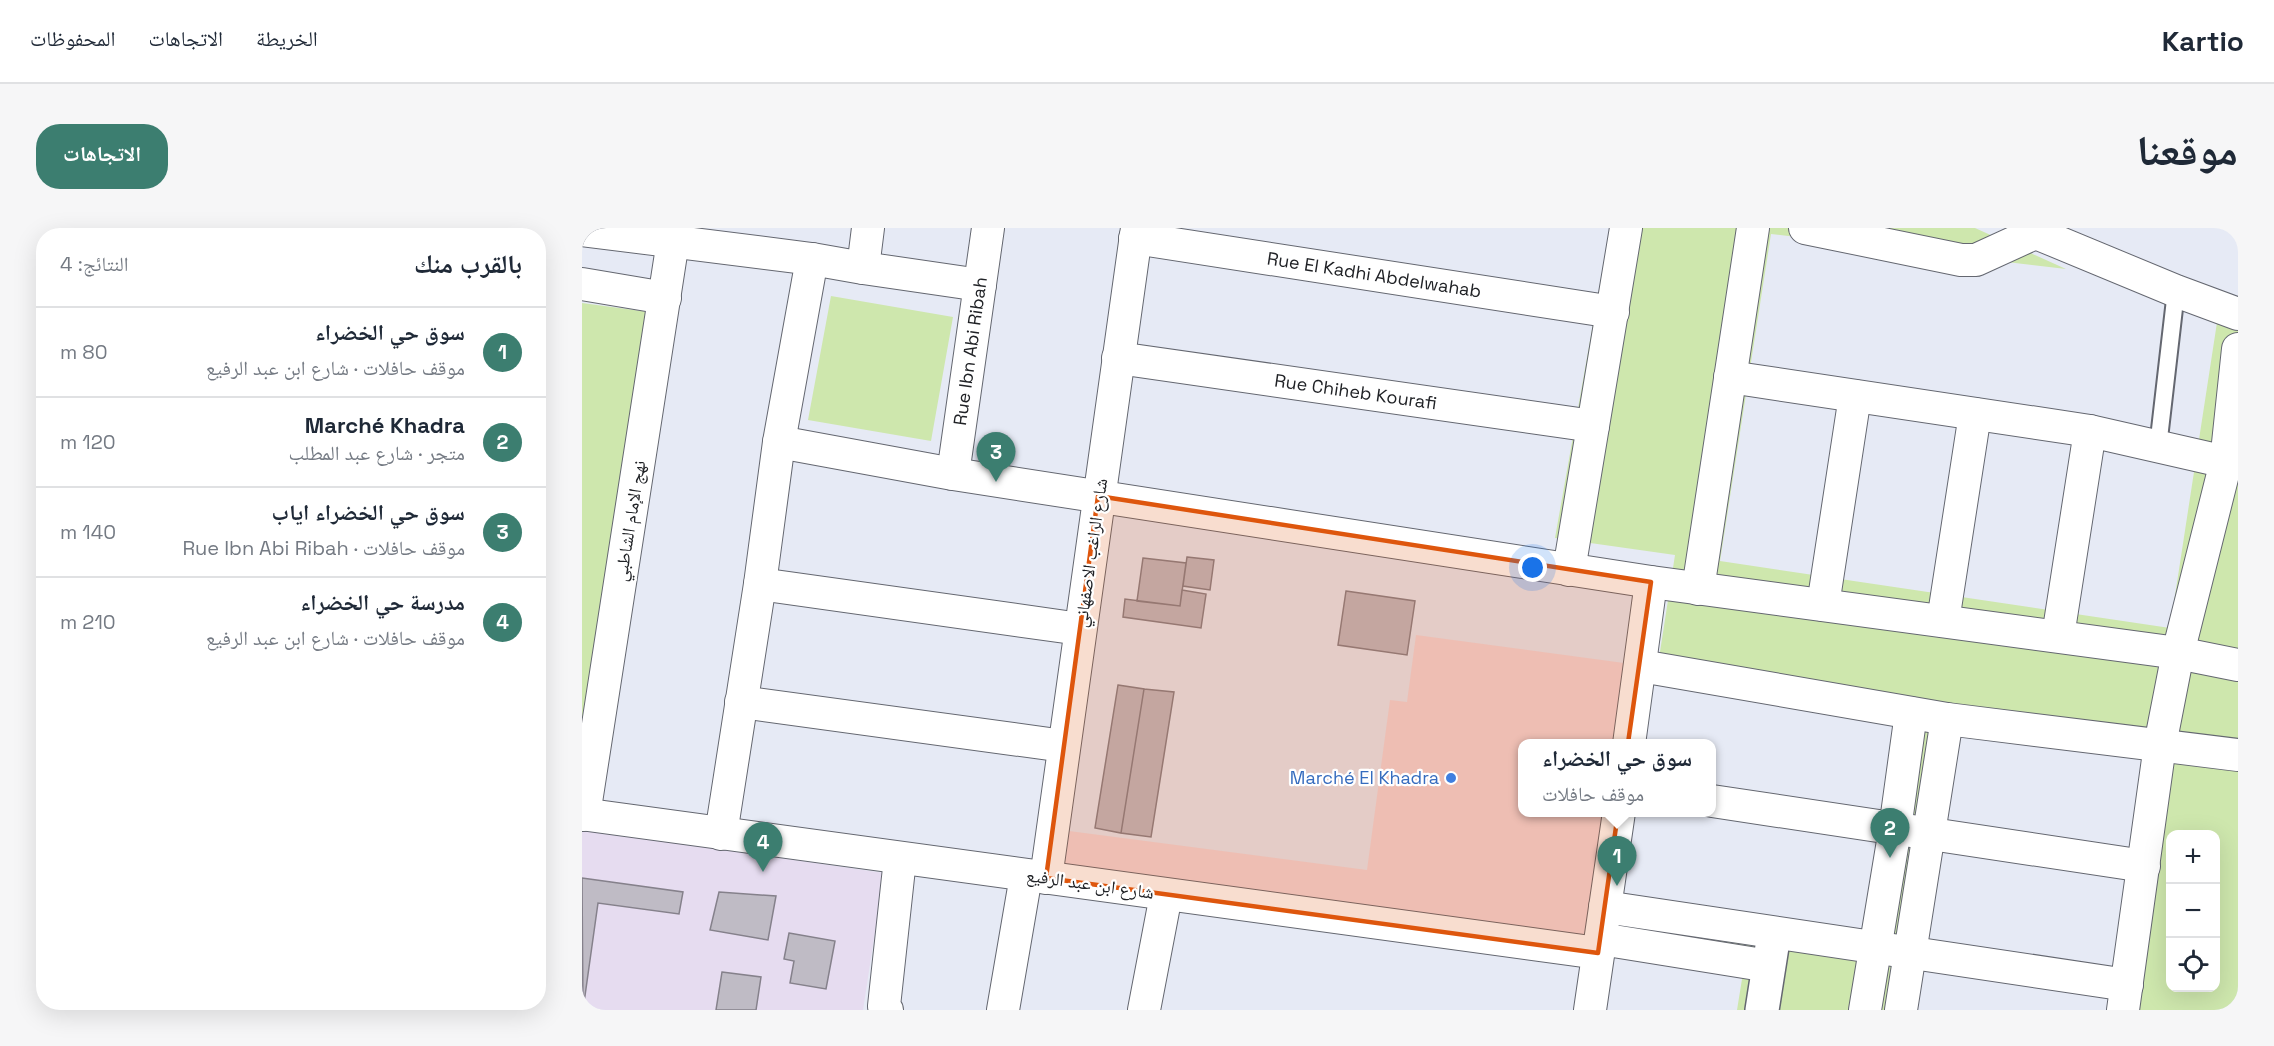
<!DOCTYPE html>
<html lang="ar">
<meta charset="utf-8">
<style>
:root{--surface:#fff;--page:#f6f6f7;--text:#1f2937;--muted:#747a83;--line:#e0e1e3;--accent:#3c7e70}
body{margin:0;font-family:"Space Grotesk","Noto Naskh Arabic",sans-serif;background:var(--page);color:var(--text);direction:rtl}
.controls{position:absolute;right:18px;bottom:18px;display:grid;overflow:hidden;border-radius:12px;box-shadow:0 6px 24px #0002}
.controls button{width:54px;height:54px;display:grid;place-items:center;padding:0;border:0;border-bottom:2px solid var(--line);background:var(--surface);color:var(--text);font:30px sans-serif}
.you{position:absolute;left:951px;top:340px;width:21px;height:21px;margin:-15px;border:4px solid #fff;border-radius:50%;background:#1a73e8;box-shadow:0 0 0 9px #1a73e833}
.badge{display:grid;place-items:center;width:39px;height:39px;border-radius:50%;background:var(--accent);color:#fff;font-size:20px;font-weight:700}
.pin{position:absolute;translate:-50% -50px;filter:drop-shadow(0 2px 3px #0008)}
.pin::after{content:'';position:absolute;top:32px;width:21px;height:18px;background:inherit;clip-path:polygon(0 0,100% 0,50% 100%)}
.popup{position:absolute;left:936px;top:511px;width:198px;height:78px;box-sizing:border-box;display:grid;place-content:center;border-radius:12px;background:var(--surface);filter:drop-shadow(0 2px 4px #0005);font-size:20px;white-space:nowrap;color:var(--muted)}
.popup b{font-size:22px;color:var(--text)}
.popup::after{content:'';position:absolute;left:50%;top:100%;margin-left:-12px;border:12px solid transparent;border-top-color:var(--surface)}
.list{margin:0;padding:0;list-style:none}
h2{display:flex;justify-content:space-between;align-items:center;height:78px;margin:0;padding:0 24px;font-size:26px}
h2 small{font-size:20px;font-weight:400;color:var(--muted)}
.list li{display:grid;grid-template-columns:39px 1fr auto;gap:18px;align-items:center;box-sizing:border-box;height:90px;padding:0 24px;border-top:2px solid var(--line)}
.list b{display:block;font-size:22px;white-space:nowrap}
.list p{margin:0;font-size:20px;white-space:nowrap;color:var(--muted)}
.list em{font-size:20px;font-style:normal;color:var(--muted)}
.icon{flex:none;width:33px;height:33px;fill:none;stroke:currentColor;stroke-width:2;stroke-linecap:round;stroke-linejoin:round}
.map{position:relative;flex:none;width:1656px;height:782px;overflow:hidden;direction:ltr;border-radius:24px}
header{display:flex;align-items:center;gap:36px;box-sizing:border-box;height:84px;padding:0 30px;background:var(--surface);border-bottom:2px solid var(--line)}
header strong{font-size:28px}
nav{display:flex;gap:33px;margin-inline-start:auto;font-size:21px}
.intro{display:flex;align-items:center;justify-content:space-between;box-sizing:border-box;height:144px;padding:0 36px}
h1{margin:0;font-size:42px}
.button{padding:15px 27px;border-radius:24px;background:var(--accent);color:#fff;font-size:21px;font-weight:700}
main{display:flex;gap:36px;padding:0 36px}
aside{flex:1;background:var(--surface);border-radius:24px;box-shadow:0 6px 24px #0002}
.map>svg:first-child{display:block}
.commercial{fill:#f3d9dd}
.education{fill:#e6dcf0}
.green{fill:#cee7ad;fill-rule:evenodd}
.building{fill:#bfbbc5;stroke:#85818b;stroke-width:1.5}
.lines{fill:none;stroke-linecap:round;stroke-linejoin:round}
.lane-casing{stroke:#646770;stroke-width:20}
.street-casing{stroke:#646770;stroke-width:34}
.secondary-casing{stroke:#646770;stroke-width:36}
.lane{stroke:#fff;stroke-width:16}
.street{stroke:#fff;stroke-width:32}
.secondary{stroke:#fff;stroke-width:33}
.marked{fill:#de560d;fill-opacity:0.2;stroke:#de560d;stroke-width:4.5;stroke-linejoin:round}
.shop-dot{fill:#3f7fe0;stroke:#fff;stroke-width:2}
.labels{text-anchor:middle;stroke-width:4.5;stroke-linejoin:round;paint-order:stroke}
.street-label{font-size:18px;fill:#202226;stroke:#fff}
.shop-label{font-size:18px;fill:#366cbe;stroke:#fff;text-anchor:end}
</style>
<header>
<strong>Kartio</strong>
<nav><a>الخريطة</a><a>الاتجاهات</a><a>المحفوظات</a></nav>
</header>
<div class="intro"><h1>موقعنا</h1><a class="button">الاتجاهات</a></div>
<main>
<div class="map">
<svg width="1656" height="782" viewBox="0 0 1656 782">
<rect width="100%" height="100%" fill="#e6eaf5"/>
<path class="commercial" d="M834,407L1042,435L1031,515L940,516V584L1022,585L1005,709L482,640L487,603L785,642L808,472L825,474Z"/>
<path class="education" d="M0,601L302,645L281,782H0Z"/>
<path class="green" d="M1028,0H1393L1484,41L1189,6L1138,333L1588,400L1636,88L1656,91V782H1532L1571,528L1372,498L1328,782H1155L1161,745L1035,726L1043,672L1286,708L1318,492L1073,456L1093,327L973,310ZM1588,606H1634V760H1588Z
M249,68L371,89L349,213L226,192Z
M0,75L67,84L0,543Z"/>
<path class="building" d="M605,329L632,332L628,362L601,358Z
M561,330L604,335L598,378L555,373Z
M600,362L624,366L619,400L541,389L543,371L598,378Z
M764,363L833,373L825,427L756,417Z
M536,457L562,461L539,605L513,600Z
M562,461L592,464L569,609L539,605Z
M0,650L101,664L97,686L16,675L1,782Z
M137,664L194,668L186,712L128,702Z
M207,705L253,713L244,761L208,755L212,733L202,731Z
M140,744L179,749L174,782H134Z"/>
<g class="lines">
<defs>
<path id="lane" d="M1576,219L1594,63"/>
<g id="street">
<path d="M1223,0L1379,32H1394L1453,5L1455,0"/>
<path d="M1442,0L1594,63L1656,86"/>
<path d="M0,2L230,31L281,40L398,57"/>
<path id="s1" d="M553,10L1031,84"/>
<path d="M281,40L286,0"/>
<path d="M0,56L83,70"/>
<path id="s2" d="M536,130L1011,198"/>
<path d="M1148,149L1508,203L1644,234"/>
<path d="M197,214L371,246L1069,354L1596,425L1656,437"/>
<path id="s3" d="M371,246L406,0"/>
<path d="M987,342L1044,0"/>
<path d="M178,356L498,401"/>
<path d="M1116,361L1171,0"/>
<path d="M1241,377L1273,168"/>
<path d="M1361,393L1393,186"/>
<path d="M1476,408L1508,203"/>
<path d="M1059,438L1365,491L1656,527"/>
<path d="M159,474L482,518"/>
<path d="M1047,516L1069,354"/>
<path d="M1130,573L1562,638"/>
<path d="M0,586L1016,725"/>
<path d="M2,587L93,0"/>
<path d="M139,606L178,356L197,214L230,31"/>
<path d="M464,650L555,0"/>
<path d="M1023,679L1545,757"/>
<path d="M1019,711L1187,738"/>
<path d="M305,782L302,778L318,631"/>
<path d="M421,782L444,648"/>
<path d="M562,782L584,667"/>
<path d="M1008,782L1037,584"/>
<path d="M1283,782L1313,601L1329,485"/>
<path d="M1319,782L1365,491"/>
<path d="M1541,782L1578,517L1596,425L1644,234L1656,121"/>
</g>
<path id="secondary" d="M1180,782L1192,706"/>
</defs>
<use href="#lane" class="lane-casing"/>
<use href="#street" class="street-casing"/>
<use href="#secondary" class="secondary-casing"/>
<use href="#lane" class="lane"/>
<use href="#street" class="street"/>
<use href="#secondary" class="secondary"/>
</g>
<path class="marked" d="M516,268L1069,354L1016,725L464,650Z"/>
<circle class="shop-dot" cx="869" cy="550" r="6"/>
<g class="labels">
<g class="street-label">
<text dy="6" stroke="none"><textPath href="#s1" startOffset="242">Rue El Kadhi Abdelwahab</textPath></text>
<text dy="6" stroke="none"><textPath href="#s3" startOffset="124">Rue Ibn Abi Ribah</textPath></text>
<text dy="6" stroke="none"><textPath href="#s2" startOffset="240">Rue Chiheb Kourafi</textPath></text>
<text transform="translate(48 293) rotate(-81)" y="6">نهج الإمام الشاطبي</text>
<text transform="translate(509 325) rotate(-82)" y="6">شارع الراغب الاصفهاني</text>
<text transform="translate(508 656) rotate(8)" y="6">شارع ابن عبد الرفيع</text>
</g>
<g class="shop-label">
<text x="857" y="556">Marché El Khadra</text>
</g>
</g>
</svg>
<div class="controls">
<button>+</button>
<button>−</button>
<button><svg class="icon" aria-label="locate" viewBox="0 0 24 24"><circle cx="12" cy="12" r="6"/><path d="M12 2v4M12 18v4M2 12h4M18 12h4"/></svg></button>
</div>
<div class="you"></div>
<div class="pin badge" style="left:1035px;top:658px">1</div>
<div class="popup"><b>سوق حي الخضراء</b>موقف حافلات</div>
<div class="pin badge" style="left:1308px;top:630px">2</div>
<div class="pin badge" style="left:414px;top:254px">3</div>
<div class="pin badge" style="left:181px;top:644px">4</div>
</div>
<aside>
<h2>بالقرب منك<small>النتائج: 4</small></h2>
<ul class="list">
<li><span class="badge">1</span><div><b>سوق حي الخضراء</b><p>موقف حافلات · شارع ابن عبد الرفيع</p></div><em>80 m</em></li>
<li><span class="badge">2</span><div><b>Marché Khadra</b><p>متجر · شارع عبد المطلب</p></div><em>120 m</em></li>
<li><span class="badge">3</span><div><b>سوق حي الخضراء اياب</b><p>موقف حافلات · Rue Ibn Abi Ribah</p></div><em>140 m</em></li>
<li><span class="badge">4</span><div><b>مدرسة حي الخضراء</b><p>موقف حافلات · شارع ابن عبد الرفيع</p></div><em>210 m</em></li>
</ul>
</aside>
</main>
